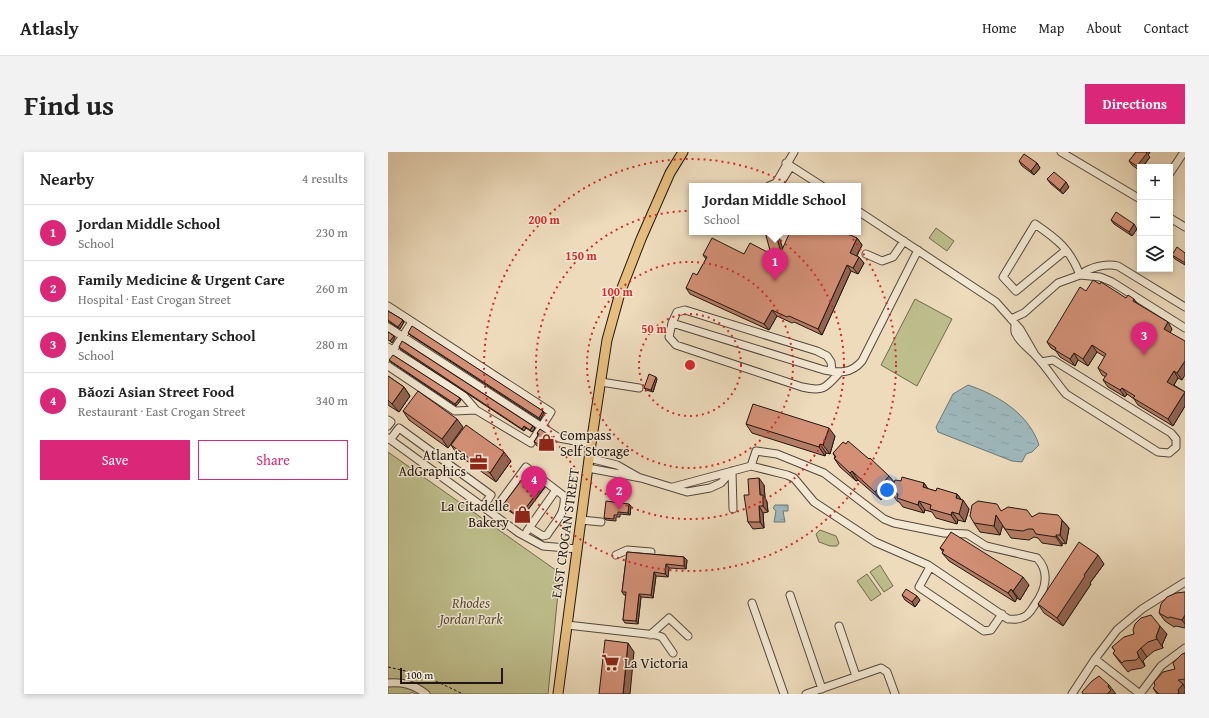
<!DOCTYPE html>
<meta charset="utf-8">
<style>
:root{--surface:#fff;--page:#f2f2f2;--text:#222;--muted:#767676;--line:#e0e0e0;--accent:#db2777}
body{margin:0;font-family:"Gentium Book Plus",serif;background:var(--page);color:var(--text)}
.controls{position:absolute;right:12px;top:12px;display:grid;overflow:hidden;border-radius:0px;box-shadow:0 2px 6px #0003}
.controls button{width:36px;height:36px;display:grid;place-items:center;padding:0;border:0;border-bottom:1px solid var(--line);background:var(--surface);color:var(--text);font:20px sans-serif}
.scale{position:absolute;left:12px;bottom:10px;width:103px;box-sizing:border-box;padding-left:4px;border:2px solid #211611;border-top:0;font-size:11px;line-height:14px;white-space:nowrap;color:#211611;-webkit-text-stroke:3px #f3e8d3;paint-order:stroke}
.you{position:absolute;left:499px;top:338px;width:14px;height:14px;margin:-10px;border:3px solid #fff;border-radius:50%;background:#1a73e8;box-shadow:0 0 0 6px #1a73e833}
.badge{display:grid;place-items:center;width:26px;height:26px;border-radius:50%;background:var(--accent);color:#fff;font-size:13px;font-weight:700}
.pin{position:absolute;translate:-50% -33px;filter:drop-shadow(0 1px 2px #0008)}
.pin::after{content:'';position:absolute;top:21px;width:14px;height:12px;background:inherit;clip-path:polygon(0 0,100% 0,50% 100%)}
.popup{position:absolute;left:301px;top:31px;width:172px;height:52px;box-sizing:border-box;display:grid;place-content:center;border-radius:0px;background:var(--surface);filter:drop-shadow(0 1px 3px #0005);font-size:13px;white-space:nowrap;color:var(--muted)}
.popup b{font-size:15px;color:var(--text)}
.popup::after{content:'';position:absolute;left:50%;top:100%;margin-left:-8px;border:8px solid transparent;border-top-color:var(--surface)}
.list{margin:0;padding:0;list-style:none}
h2{display:flex;justify-content:space-between;align-items:center;height:52px;margin:0;padding:0 16px;font-size:17px}
h2 small{font-size:13px;font-weight:400;color:var(--muted)}
.list li{display:grid;grid-template-columns:26px 1fr auto;gap:12px;align-items:center;box-sizing:border-box;height:56px;padding:0 16px;border-top:1px solid var(--line)}
.list b{display:block;font-size:15px;white-space:nowrap}
.list p{margin:0;font-size:13px;white-space:nowrap;color:var(--muted)}
.list em{font-size:13px;font-style:normal;color:var(--muted)}
.actions{display:flex;gap:8px;padding:12px 16px}
.actions a{flex:1;padding:9px 0;border:1px solid var(--accent);border-radius:0px;text-align:center;font-size:14px;color:var(--accent)}
.actions .main{background:var(--accent);color:#fff}
.icon{flex:none;width:22px;height:22px;fill:none;stroke:currentColor;stroke-width:2;stroke-linecap:round;stroke-linejoin:round}
.map{position:relative;flex:none;width:797px;height:542px;overflow:hidden;border-radius:0px}
header{display:flex;align-items:center;gap:24px;box-sizing:border-box;height:56px;padding:0 20px;background:var(--surface);border-bottom:1px solid var(--line)}
header strong{font-size:19px}
nav{display:flex;gap:22px;margin-inline-start:auto;font-size:14px}
.intro{display:flex;align-items:center;justify-content:space-between;box-sizing:border-box;height:96px;padding:0 24px}
h1{margin:0;font-size:28px}
.button{padding:10px 18px;border-radius:0px;background:var(--accent);color:#fff;font-size:14px;font-weight:700}
main{display:flex;gap:24px;padding:0 24px}
aside{flex:1;background:var(--surface);border-radius:0px;box-shadow:0 2px 6px #0003}
.map>svg:first-child{display:block}
.park{fill:#bebe8c;stroke:#706a4e}
.water{fill:url(#water-ripples);stroke:#6c7778}
.lines{fill:none;stroke-linecap:round;stroke-linejoin:round}
.minor-casing{stroke:#54473c;stroke-width:9}
.major-casing{stroke:#211611;stroke-width:11}
.path{stroke:#211611;stroke-width:1;stroke-dasharray:3 2;stroke-linecap:butt}
.minor{stroke:#f3e8d3;stroke-width:7}
.major{stroke:#e6be7e;stroke-width:9}
.wall{fill:#b57c65;stroke:#211611}
.shaded-wall{fill:#946553;stroke:#211611}
.building{fill:#d39076;stroke:#211611}
.ring{fill:none;stroke:#d62828;stroke-width:2;stroke-dasharray:2 4}
.labels{text-anchor:middle;stroke-width:3;stroke-linejoin:round;paint-order:stroke}
.poi-label{font-size:14px;fill:#211611;stroke:#f3e8d3;text-anchor:start}
.street-label{font-size:14px;fill:#211611;stroke:#f3e8d3}
.park-label{font-size:14px;font-style:italic;fill:#58513c;stroke:#f3e8d3}
.centre{fill:#d62828;stroke:#f3e8d3;stroke-width:2}
.ring-label{font-size:12px;text-anchor:middle;font-weight:bold;fill:#d62828;stroke:#f3e8d3;stroke-width:3;stroke-linejoin:round;paint-order:stroke}
</style>
<header>
<strong>Atlasly</strong>
<nav><a>Home</a><a>Map</a><a>About</a><a>Contact</a></nav>
</header>
<div class="intro"><h1>Find us</h1><a class="button">Directions</a></div>
<main>
<aside>
<h2>Nearby<small>4 results</small></h2>
<ul class="list">
<li><span class="badge">1</span><div><b>Jordan Middle School</b><p>School</p></div><em>230 m</em></li>
<li><span class="badge">2</span><div><b>Family Medicine &amp; Urgent Care</b><p>Hospital · East Crogan Street</p></div><em>260 m</em></li>
<li><span class="badge">3</span><div><b>Jenkins Elementary School</b><p>School</p></div><em>280 m</em></li>
<li><span class="badge">4</span><div><b>Băozi Asian Street Food</b><p>Restaurant · East Crogan Street</p></div><em>340 m</em></li>
</ul>
<div class="actions"><a class="main">Save</a><a>Share</a></div>
</aside>
<div class="map">
<svg width="797" height="542" viewBox="0 0 797 542">
<defs>
<pattern id="water-ripples" width="26" height="14" patternUnits="userSpaceOnUse"><rect width="26" height="14" fill="#9eb8bc"/><path d="M2 4q2-2 4 0t4 0M15 11q2-2 4 0t4 0" fill="none" stroke="#889da1"/></pattern>
</defs>
<rect width="100%" height="100%" fill="#eddbbc"/>
<filter id="stains"><feTurbulence type="fractalNoise" baseFrequency=".005" numOctaves="4"/><feColorMatrix values="0 0 0 0 .2 0 0 0 0 .09 0 0 0 0 .02 0 0 0 .5 -.17"/></filter>
<radialGradient id="worn" r=".72"><stop offset=".6" stop-color="#630" stop-opacity="0"/><stop offset="1" stop-color="#630" stop-opacity=".3"/></radialGradient>
<path class="park" d="M548,76L566,89L559,99L541,86Z
M527,147L564,167L529,234L493,213Z
M0,300L172,421L160,542H27L24,540L21,542H0Z
M432,378L448,384L451,391L449,394H442L431,390L428,382Z
M492,413L505,434L496,440L482,420Z
M479,422L493,442L483,449L469,429Z"/>
<path class="water" d="M580,233C610,243 641,262 651,293L644,300L638,302L634,310L624,309L550,280L548,275L565,242Z
M387,353H400V359H395L397,370H386L388,359L385,356Z"/>
<g class="lines">
<defs>
<path id="minor" d="M673,0L752,47
M398,11L434,34
M782,21L796,0
M381,34L388,31L406,0
M393,34V30L403,14
M470,59L608,150L632,177L646,201
M782,66L797,75
M478,102L494,109L505,105L516,89
M692,123L712,125L724,130L797,176
M692,123C702,115 718,111 730,114L797,155
M0,154L163,260L143,291L88,258L67,259L0,214
M623,167L636,161L670,131L692,123C682,97 669,87 647,72L615,125L628,139L678,98
M284,171L289,160L297,158L429,199L439,204L443,210L444,219
M627,173C627,176 626,180 628,182C632,191 641,196 647,203C658,214 667,229 678,242L770,300L781,301L788,295V287L783,281L665,208L653,210
M0,175L171,286L203,292
M0,195L76,244L88,258
M0,206L24,170
M451,221C438,236 435,240 414,235L288,193L281,185L284,171L436,218C451,221 463,222 474,209L530,98
M213,230L251,236
M0,268L3,270L0,274
M0,286L131,381L155,394L189,397
M2,288L11,276L103,343L95,355
M201,306L229,313L250,325
M200,316L253,326L299,340L322,336L333,331L342,321
M344,319L345,357
M285,335L363,314L399,323L406,326L426,350L487,390L540,413L620,467C624,467 629,468 633,466C639,465 643,459 646,454C657,439 663,421 649,406L598,394L579,382L556,381L506,371L496,367L436,321L389,302L368,299L363,314
M104,361L138,315L176,344C178,361 168,369 159,383L155,384L142,376
M193,368L213,370
M139,379L168,338
M228,403L239,398L263,400
M542,415L531,435L596,479L603,478L614,462
M402,443L434,537
M364,451L396,542
M179,473L268,483L274,485L285,501
M451,474L468,524
M262,483L281,466L300,484
M707,507L729,478L754,457L797,430
M0,531C15,530 25,532 38,542
M418,542L493,516L499,520L507,542
M684,542L707,507L752,542L773,514L797,496"/>
<path id="major" d="M170,542L203,292L219,188L232,141L253,87L282,21L295,0"/>
</defs>
<use href="#minor" class="minor-casing"/>
<use href="#major" class="major-casing"/>
<path class="path" d="M0,515L35,523L75,542"/>
<use href="#minor" class="minor"/>
<use href="#major" class="major"/>
</g>
<path class="wall" d="M748,0H762L760,3L762,5L752,19L744,13L741,9Z
M631,9L649,11L652,16L646,23L634,14Z
M659,27L681,35L675,42L663,32Z
M723,68L749,77L744,84L726,72Z
M390,82L394,96L469,86L474,93L469,104L476,111L470,122L463,119L434,183L406,170L404,171L389,164L381,178L302,142L298,136L309,123L318,107L315,103L356,102H383Z
M797,101V113L787,107L784,103Z
M712,132L750,153L784,177L782,180L794,228L790,226L786,233L797,240V254L785,274L750,253L746,247L739,242L737,245L720,235L715,228L718,225L714,223L710,216L717,205L709,200L700,214L690,208L687,214L672,205L668,199L663,196L659,190L698,139Z
M0,159L15,168L16,170L12,177L1,170H0Z
M20,181L155,259L156,261L152,268L22,183Z
M11,195L145,274L147,276L144,280L138,276L136,279L12,197Z
M1,208L72,246L73,248L68,254L3,210Z
M0,224L16,235L22,244L11,260L0,253Z
M269,227L265,240L258,238L256,236Z
M15,259L75,275L60,296L21,268Z
M358,272L447,284L442,302L438,301L437,304L364,281Z
M149,281L164,285L167,290L160,300L149,294L146,290L150,283Z
M458,292L481,307L501,324L506,331L513,329L536,331L540,337L548,339L569,342L581,357L577,370L570,368L569,372L548,366L544,360L537,358L536,361L515,355L511,350L509,349L503,340L505,335L493,348L470,328L468,329L452,315L446,306L447,305L445,301Z
M63,293L123,309L108,330L69,302Z
M155,333L157,335L133,367L117,356L115,353Z
M376,333L377,346L379,350L380,360L375,361L376,376L365,377L360,370L361,343Z
M241,352L243,354L242,363L232,362V365H228V369L218,368L216,366Z
M614,359L644,365L674,368L681,376L678,392L674,391V394L654,391L650,386L646,385L641,388L623,386L614,373L612,383L592,380L586,371Z
M552,396L641,433L632,448L629,446L627,450L561,409L554,401L555,400Z
M239,400L296,405L299,408L298,417L281,416L280,425L268,424L265,446L253,445L250,472L237,471L235,468L238,443H236L234,440Z
M716,412L702,431L703,432L675,474L656,461L650,452Z
M797,440V476L788,474L786,475L777,469L771,461Z
M514,443L532,448L527,455L517,448Z
M779,482L774,493L775,496L766,499L759,505L755,509L757,514L754,516L743,518L740,520L731,509L725,501L727,499L724,495Z
M797,501V542H769L765,536L787,517Z"/>
<path class="shaded-wall" d="M757,0H762L760,3L762,5L754,15H752V19L749,14Z
M649,11L652,16L646,23L643,19Z
M678,30L681,35L675,42L672,38Z
M746,72L749,77L744,84L741,80Z
M387,80H389L390,82L398,106L393,100Z
M469,86L474,93L467,107L462,101Z
M471,105L476,111L470,122L465,116Z
M459,113L463,119L434,183L430,177Z
M746,147L751,154L745,149Z
M384,158L389,164L381,178L376,172Z
M15,168L16,170L12,177L10,175Z
M780,170L784,177L781,183L776,177Z
M6,184L7,186L4,191L2,189Z
M704,193L709,200L700,214L695,207Z
M686,201L690,208L687,214L682,207Z
M797,209V223L794,228L789,221Z
M786,219L790,226L784,236L779,230Z
M268,225L269,227L265,240L263,238Z
M16,235L22,244L11,260L4,252Z
M734,236L739,242L737,245L732,238Z
M797,240V254L785,274L780,267Z
M72,246L73,248L68,254L67,252Z
M155,259L156,261L152,268L151,266Z
M69,267L75,275L60,296L54,287Z
M136,274L138,276L136,279L134,277Z
M145,274L147,276L144,280L142,278Z
M441,276L447,284L442,302L435,293Z
M164,285L167,290L160,300L157,295Z
M432,292L438,301L437,304L431,295Z
M116,300L123,309L108,330L102,321Z
M464,319L470,328L468,329L462,321Z
M501,324L508,332L493,348L487,340Z
M371,326L376,333L377,346L379,350L380,360L375,354L372,343Z
M536,331L542,340L535,335Z
M155,333L157,335L133,367L131,365Z
M569,342L575,350V348L581,357L577,370L571,362L568,346Z
M531,349L537,358L536,361L530,353Z
M241,352L243,354L242,363L240,361Z
M371,354L375,361L376,376L372,370Z
M564,360L570,368L569,372L563,363Z
M608,363L615,372L612,383L606,374Z
M674,368L681,376L678,392L672,383Z
M668,383L674,391V394L668,385Z
M710,403L716,412L702,431L703,432L675,474L669,466L696,423Z
M296,405L299,408L298,417L296,414Z
M278,412L281,416L280,425L277,422Z
M266,420L268,424L265,446L263,443Z
M635,425L641,433L632,448L625,439Z
M623,437L629,446L627,450L620,441Z
M251,442L253,445L250,472L248,469Z
M529,444L532,448L527,455L524,450Z
M797,463V472L794,468Z
M772,474L779,482L774,493L775,496L769,487L768,485Z
M240,491L246,500L242,542H235Z
M753,496L759,505L755,509L757,514L751,505L749,500Z
M795,532L797,536V542H791L790,538Z
M721,533L728,542H719L720,535Z"/>
<path class="building" d="M748,0H758L759,1L749,14L741,9Z
M636,2L649,11L643,19L631,9Z
M666,20L678,30L672,38L659,27Z
M728,60L746,72L741,80L723,68Z
M377,80H387L393,100L402,80H456L469,86L462,101L471,105L465,116L459,113L430,177L401,164L399,165L384,158L376,172L298,136L305,121L309,123L319,105L315,103L324,86L356,102L362,91L383,102Z
M789,95L797,101V111L784,103Z
M705,128L712,132L713,130L738,146L740,143L746,147L745,149L780,170L776,177L797,189V209L789,221L786,219L779,230L797,240L780,267L745,246L747,244L734,236L732,238L715,228L719,222L710,216L718,202L704,193L695,207L686,201L682,207L667,198L668,196L659,190L692,135L698,139Z
M0,159L15,168L10,175L0,168Z
M24,174L155,259L151,266L20,181Z
M0,180L6,184L2,189L0,188Z
M14,189L145,274L142,278L136,274L134,277L11,195Z
M5,203L72,246L67,252L1,208Z
M261,222L268,225L263,238L256,236Z
M0,224L16,235L4,252L0,248Z
M30,239L69,267L54,287L15,259Z
M365,252L441,276L435,293L432,292L431,295L358,272Z
M78,273L116,300L102,321L63,293Z
M152,277L164,285L157,295L146,290L151,282L149,281Z
M460,289L481,307L482,306L501,324L487,340L464,319L462,321L446,306L448,305L445,301L455,290L458,292Z
M139,321L155,333L131,365L115,353Z
M514,325L536,331L535,335L548,339L549,336L569,342L568,346L575,348L571,362L564,360L563,363L542,357L543,353L531,349L530,353L509,346L510,342L503,340L507,328L513,329Z
M371,326L372,343H375V354H371L372,370H360L356,343H361L360,327Z
M218,349L241,352L240,361L230,360V363H226V367L216,366Z
M590,349L609,352L613,359L620,355L639,358L644,365L651,361L670,363L674,368L672,383H668V385L648,382L645,377H640L635,379L617,377L608,363L606,374L586,371L582,364L584,353Z
M563,380L635,425L625,439L623,437L620,441L554,401L556,398L552,396Z
M691,390L710,403L696,423L697,424L669,466L650,452Z
M239,400L296,405V414L278,412L277,422L266,420L263,443L251,442L248,469L235,468L238,440H234Z
M518,437L529,444L524,450L514,443Z
M797,440V463L794,468L782,465L780,466L771,461L773,452L779,445L788,441Z
M763,463L772,474L768,485L769,487L760,490L753,496L749,500L751,505L748,508L736,509L734,511L725,501L727,499L724,495L736,485L746,482L745,478L747,472L753,466Z
M217,488L240,491L235,542H211Z
M797,501V527L790,528L795,532L790,538L791,541L789,542H771L765,536L767,534L766,530L775,520L787,517L785,511L794,502Z
M711,524L721,533L720,535L723,538L719,542H695L694,540L704,529Z"/>
<g class="ring">
<circle cx="302" cy="213" r="51"/>
<circle cx="302" cy="213" r="103"/>
<circle cx="302" cy="213" r="154"/>
<circle cx="302" cy="213" r="206"/>
</g>
<defs>
<symbol id="shop-bare" viewBox="-9 -9 18 18"><path d="M-5-2.5h2.3a2.7 3.5 0 0 1 5.4 0H5L5.5 6h-11ZM-1.5-2.5h3a1.5 2.3 0 0 0-3 0Z" fill="#8f2418" stroke="#f3e8d3" stroke-width="2.5" paint-order="stroke"/></symbol>
<symbol id="office-bare" viewBox="-9 -9 18 18"><path d="M-6-3h4V-5.5h4V-3h4V5H-6ZM-1-4.5V-3h2v-1.5ZM-6 0V1H6V0Z" fill="#8f2418" stroke="#f3e8d3" stroke-width="2.5" paint-order="stroke"/></symbol>
<symbol id="supermarket-bare" viewBox="-9 -9 18 18"><path d="M-6-5.5h2.5l.6 2H6L4.5 2H-2.5L-4.4-4H-6ZM-1.5 3.2a1.3 1.3 0 1 0 .1 0ZM3 3.2a1.3 1.3 0 1 0 .1 0Z" fill="#8f2418" stroke="#f3e8d3" stroke-width="2.5" paint-order="stroke"/></symbol>
</defs>
<g fill-rule="evenodd">
<use href="#shop-bare" x="146" y="278" width="25" height="25"/>
<use href="#office-bare" x="78" y="298" width="25" height="25"/>
<use href="#shop-bare" x="122" y="350" width="25" height="25"/>
<use href="#supermarket-bare" x="210" y="498" width="25" height="25"/>
</g>
<g class="labels">
<g class="poi-label">
<text x="172" y="288">Compass<tspan x="172" dy="16">Self Storage</tspan></text>
<text x="78" y="308" text-anchor="end">Atlanta<tspan x="78" dy="16">AdGraphics</tspan></text>
<text x="121" y="359" text-anchor="end">La Citadelle<tspan x="121" dy="16">Bakery</tspan></text>
<text x="236" y="516">La Victoria</text>
</g>
<g class="street-label">
<text transform="translate(177 381) rotate(-82)" y="5">EAST CROGAN STREET</text>
</g>
<g class="park-label">
<text x="83" y="456">Rhodes<tspan x="83" dy="16">Jordan Park</tspan></text>
</g>
</g>
<circle cx="302" cy="213" r="6" class="centre"/>
<g class="ring-label">
<text x="156" y="72">200 m</text>
<text x="193" y="108">150 m</text>
<text x="229" y="144">100 m</text>
<text x="266" y="181">50 m</text>
</g>
<rect width="100%" height="100%" filter="url(#stains)"/>
<rect width="100%" height="100%" fill="url(#worn)"/>
</svg>
<div class="controls">
<button>+</button>
<button>−</button>
<button><svg class="icon" aria-label="layers" viewBox="0 0 24 24"><path d="M12 4l9 5-9 5-9-5zM3 14l9 5 9-5"/></svg></button>
</div>
<div class="scale">100 m</div>
<div class="you"></div>
<div class="pin badge" style="left:387px;top:129px">1</div>
<div class="popup"><b>Jordan Middle School</b>School</div>
<div class="pin badge" style="left:231px;top:358px">2</div>
<div class="pin badge" style="left:756px;top:203px">3</div>
<div class="pin badge" style="left:146px;top:347px">4</div>
</div>
</main>
